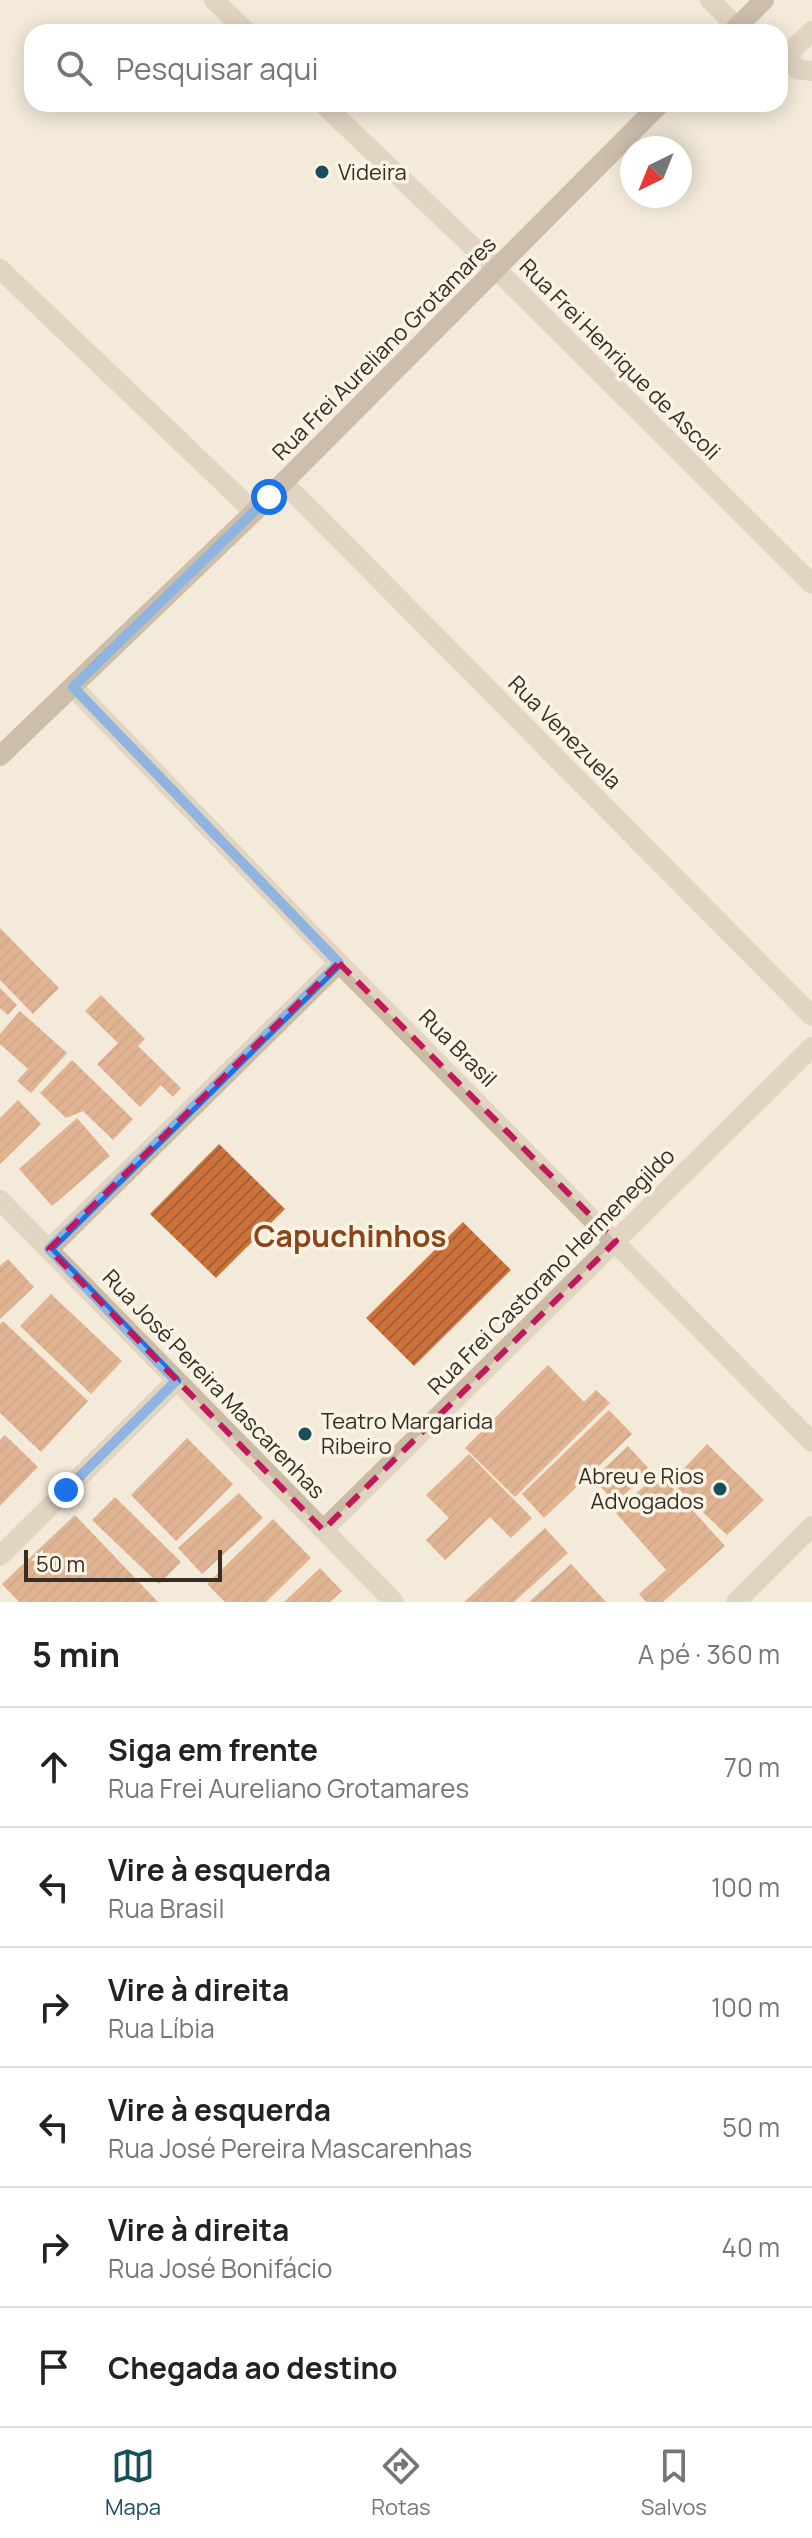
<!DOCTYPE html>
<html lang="pt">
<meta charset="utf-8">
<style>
:root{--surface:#fff;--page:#f6f6f6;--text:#222;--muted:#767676;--line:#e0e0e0;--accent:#194e5b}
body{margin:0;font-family:Manrope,sans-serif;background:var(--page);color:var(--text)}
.compass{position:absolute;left:620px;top:136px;width:72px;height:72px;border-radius:50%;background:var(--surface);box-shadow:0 4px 20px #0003;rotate:223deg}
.scale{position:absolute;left:24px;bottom:20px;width:198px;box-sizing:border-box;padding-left:8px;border:4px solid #372d26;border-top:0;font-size:22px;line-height:28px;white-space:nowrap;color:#372d26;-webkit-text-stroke:6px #faf4e5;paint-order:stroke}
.stop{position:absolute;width:24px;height:24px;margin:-18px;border:6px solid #1a73e8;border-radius:50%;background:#fff}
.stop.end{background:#1a73e8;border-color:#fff;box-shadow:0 2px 8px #0008}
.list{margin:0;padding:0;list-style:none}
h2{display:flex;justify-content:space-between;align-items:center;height:104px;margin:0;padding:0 32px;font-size:34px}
h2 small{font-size:26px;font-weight:400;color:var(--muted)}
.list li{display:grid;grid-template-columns:52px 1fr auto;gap:24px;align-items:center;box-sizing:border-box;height:120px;padding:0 32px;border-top:2px solid var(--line)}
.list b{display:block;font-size:30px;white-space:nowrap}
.list p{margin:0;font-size:26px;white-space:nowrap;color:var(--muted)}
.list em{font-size:26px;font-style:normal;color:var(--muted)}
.icon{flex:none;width:44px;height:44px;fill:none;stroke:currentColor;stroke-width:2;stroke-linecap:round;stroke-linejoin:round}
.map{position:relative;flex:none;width:812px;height:1602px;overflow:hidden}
.search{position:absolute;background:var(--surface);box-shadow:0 4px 20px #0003;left:24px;right:24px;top:24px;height:88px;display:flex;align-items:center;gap:20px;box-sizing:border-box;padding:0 28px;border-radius:24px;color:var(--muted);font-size:30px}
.sheet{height:824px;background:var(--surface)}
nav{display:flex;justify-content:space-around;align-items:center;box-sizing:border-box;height:112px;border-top:2px solid var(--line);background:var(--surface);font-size:22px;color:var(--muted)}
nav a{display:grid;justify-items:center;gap:4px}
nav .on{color:var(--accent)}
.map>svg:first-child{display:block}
.building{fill:url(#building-hatch)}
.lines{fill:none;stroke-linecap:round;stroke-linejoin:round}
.street{stroke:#ccbba4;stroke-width:20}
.secondary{stroke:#a08a75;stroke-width:20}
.route{stroke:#1a73e8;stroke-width:10}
.marked{fill:none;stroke:#c2185b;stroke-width:6;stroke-dasharray:16 10;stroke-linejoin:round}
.poi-dot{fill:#194e5b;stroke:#faf4e5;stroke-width:3}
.labels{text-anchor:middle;stroke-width:7;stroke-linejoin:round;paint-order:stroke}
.poi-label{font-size:22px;fill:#372d26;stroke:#faf4e5;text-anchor:start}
.street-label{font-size:22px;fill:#372d26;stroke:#faf4e5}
.district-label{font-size:30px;font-weight:bold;fill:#8b441a;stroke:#faf4e5}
</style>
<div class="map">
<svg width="812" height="1602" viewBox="0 0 812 1602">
<defs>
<pattern id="building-hatch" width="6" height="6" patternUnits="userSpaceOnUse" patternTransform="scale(2)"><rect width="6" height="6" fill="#ce723b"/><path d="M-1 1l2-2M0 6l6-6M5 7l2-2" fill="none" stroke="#a85e31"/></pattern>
</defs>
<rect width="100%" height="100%" fill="#f3ead9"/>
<path class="building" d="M0,928L59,988L33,1014L0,980Z
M0,988L17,1005L8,1015L0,1008Z
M101,995L145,1039L138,1046L181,1088L173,1097L161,1085L140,1107L97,1064L118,1043L85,1011Z
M20,1011L67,1053L31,1093L17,1081L28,1069L0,1044V1034Z
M72,1060L133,1119L113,1140L83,1111L66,1118L40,1093Z
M18,1100L41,1124L0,1164V1118Z
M77,1118L110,1156L52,1206L19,1169Z
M219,1144L285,1209L216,1278L150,1214Z
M463,1222L511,1270L414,1366L366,1318Z
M8,1259L34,1287L0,1319V1266Z
M51,1294L122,1361L91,1394L20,1326Z
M3,1321L88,1401L41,1452L0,1413V1324Z
M548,1365L584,1402L596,1390L610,1403L515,1497L465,1448Z
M609,1410L632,1434L544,1518L522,1494Z
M5,1435L38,1467L0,1506V1440Z
M187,1438L233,1484L176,1541L131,1495Z
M707,1444L764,1500L727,1535L671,1482Z
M628,1446L650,1470L616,1503L593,1479Z
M469,1454L532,1518L511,1538L490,1517L445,1560L426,1540L449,1518L426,1495Z
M659,1473L725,1546L663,1602H646L639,1594L666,1570L615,1512Z
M239,1493L263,1518L202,1574L178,1548Z
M115,1497L181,1562L159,1584L92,1520Z
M75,1515L158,1602H19L2,1584Z
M273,1519L311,1558L266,1602H225L207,1584Z
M545,1528L568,1553L514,1602H464Z
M571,1564L606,1602H529Z
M320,1568L342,1591L330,1602H284Z"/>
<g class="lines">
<path class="street" d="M214,0L247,32
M710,0L737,27
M812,31L794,48L788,59L797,69L812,71
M323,104L496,269L812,584
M0,269L254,512
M284,483L812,1016
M73,687L339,963L812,1442
M0,1200L394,1602
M49,1249L339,963
M323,1530L812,1047
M0,1556L176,1381
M736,1602L812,1526"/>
<path class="secondary" d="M732,32L764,0
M0,756L254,512L660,104"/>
</g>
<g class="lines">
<path class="route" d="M66,1490L176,1381L49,1249L339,963L73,687L269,497"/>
</g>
<path d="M0 0H812V1602H0ZM339,963L616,1241L323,1530L49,1249Z" fill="#f3ead9" fill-opacity=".55" fill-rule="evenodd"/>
<path class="marked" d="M339,963L616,1241L323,1530L49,1249Z"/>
<g class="poi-dot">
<circle cx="322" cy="172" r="8"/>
<circle cx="305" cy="1434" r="8"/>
<circle cx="720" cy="1489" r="8"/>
</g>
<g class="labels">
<g class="poi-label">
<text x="338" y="180">Videira</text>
<text x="321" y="1429">Teatro Margarida<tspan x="321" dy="25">Ribeiro</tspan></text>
<text x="704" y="1484" text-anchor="end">Abreu e Rios<tspan x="704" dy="25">Advogados</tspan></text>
</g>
<g class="street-label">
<text transform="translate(384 348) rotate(-45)" y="8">Rua Frei Aureliano Grotamares</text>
<text transform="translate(620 359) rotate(45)" y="8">Rua Frei Henrique de Ascoli</text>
<text transform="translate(565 732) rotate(45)" y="8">Rua Venezuela</text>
<text transform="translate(458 1048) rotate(45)" y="8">Rua Brasil</text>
<text transform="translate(551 1271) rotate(-45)" y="8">Rua Frei Castorano Hermenegildo</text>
<text transform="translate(214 1384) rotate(46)" y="8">Rua José Pereira Mascarenhas</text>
</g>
<g class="district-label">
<text x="350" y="1247">Capuchinhos</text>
</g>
</g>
</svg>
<svg class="compass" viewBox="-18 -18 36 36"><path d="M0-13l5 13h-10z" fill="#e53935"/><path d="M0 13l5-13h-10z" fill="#767676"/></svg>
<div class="scale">50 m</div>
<div class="stop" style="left:269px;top:497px"></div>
<div class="stop end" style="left:66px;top:1490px"></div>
<div class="search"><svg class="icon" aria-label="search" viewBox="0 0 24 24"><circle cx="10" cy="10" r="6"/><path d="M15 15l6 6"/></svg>Pesquisar aqui</div>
</div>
<section class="sheet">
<h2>5 min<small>A pé · 360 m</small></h2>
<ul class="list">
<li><svg class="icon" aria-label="ahead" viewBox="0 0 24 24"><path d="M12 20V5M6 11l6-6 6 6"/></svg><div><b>Siga em frente</b><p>Rua Frei Aureliano Grotamares</p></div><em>70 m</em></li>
<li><svg class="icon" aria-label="left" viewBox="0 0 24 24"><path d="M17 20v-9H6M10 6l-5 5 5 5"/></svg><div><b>Vire à esquerda</b><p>Rua Brasil</p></div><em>100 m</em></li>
<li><svg class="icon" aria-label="right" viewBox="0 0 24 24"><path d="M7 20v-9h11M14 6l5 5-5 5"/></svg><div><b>Vire à direita</b><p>Rua Líbia</p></div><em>100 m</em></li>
<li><svg class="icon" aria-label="left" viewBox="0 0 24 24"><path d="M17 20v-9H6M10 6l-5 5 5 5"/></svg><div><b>Vire à esquerda</b><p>Rua José Pereira Mascarenhas</p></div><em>50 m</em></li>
<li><svg class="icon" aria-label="right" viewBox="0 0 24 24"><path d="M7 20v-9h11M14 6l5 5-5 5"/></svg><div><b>Vire à direita</b><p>Rua José Bonifácio</p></div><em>40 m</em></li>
<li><svg class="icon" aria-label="arrive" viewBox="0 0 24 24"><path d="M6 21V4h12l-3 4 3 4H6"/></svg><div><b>Chegada ao destino</b></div></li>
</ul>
</section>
<nav>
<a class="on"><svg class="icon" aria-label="map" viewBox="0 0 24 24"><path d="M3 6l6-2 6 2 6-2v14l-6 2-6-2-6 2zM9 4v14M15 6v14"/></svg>Mapa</a>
<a><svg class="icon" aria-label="directions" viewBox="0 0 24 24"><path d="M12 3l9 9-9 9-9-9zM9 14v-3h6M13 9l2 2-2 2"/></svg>Rotas</a>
<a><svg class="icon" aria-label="saved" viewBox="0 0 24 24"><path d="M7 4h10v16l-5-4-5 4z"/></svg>Salvos</a>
</nav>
